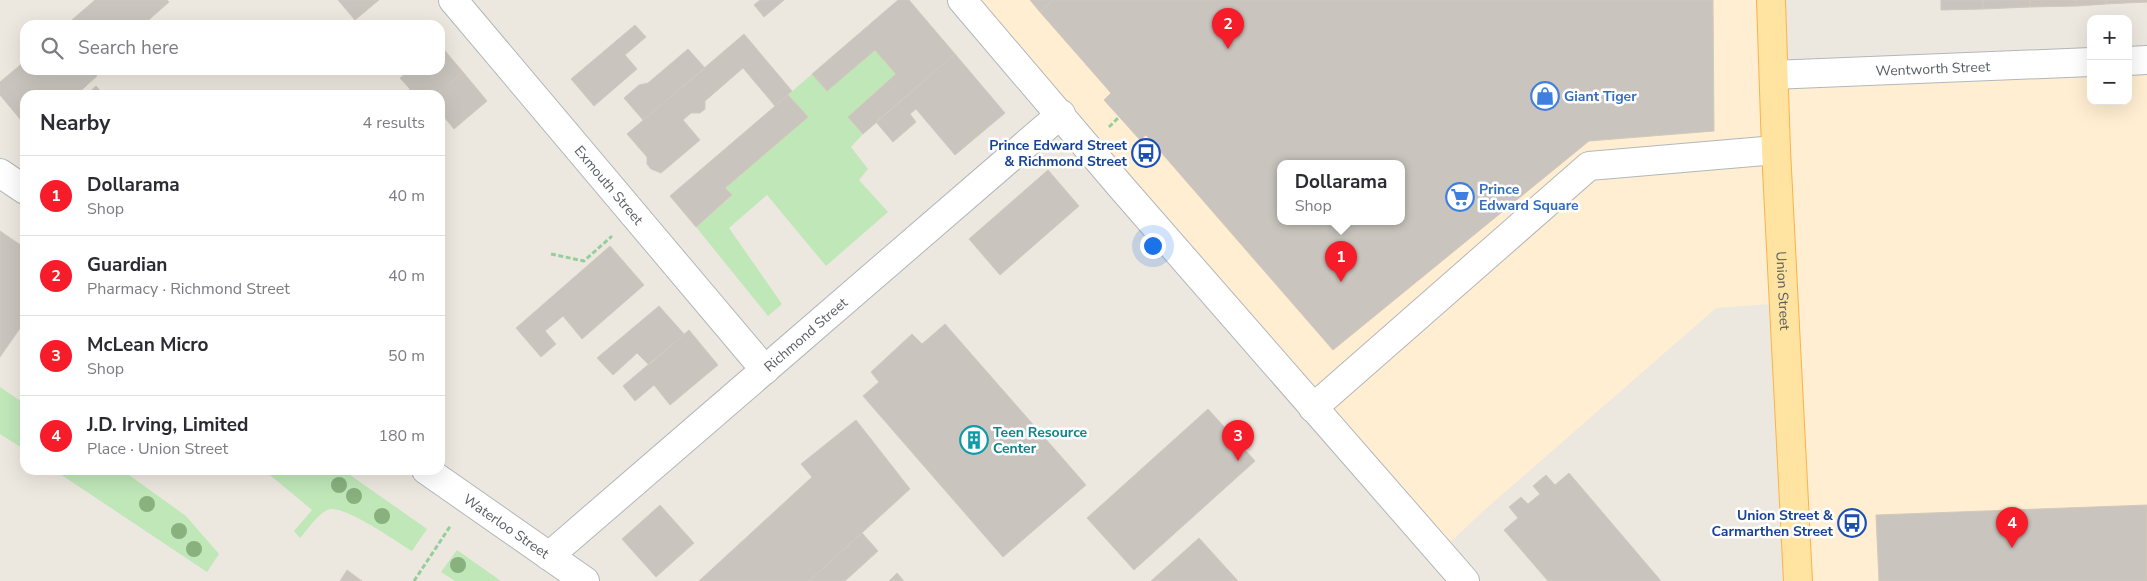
<!DOCTYPE html>
<meta charset="utf-8">
<style>
:root{--surface:#fff;--page:#f7f7f7;--text:#2b2b33;--muted:#7c7c81;--line:#e1e1e2;--accent:#f61c29}
body{margin:0;font-family:"Nunito Sans",sans-serif;background:var(--page);color:var(--text)}
.controls{position:absolute;right:15px;top:15px;display:grid;overflow:hidden;border-radius:10px;box-shadow:0 5px 20px #0002}
.controls button{width:45px;height:45px;display:grid;place-items:center;padding:0;border:0;border-bottom:1px solid var(--line);background:var(--surface);color:var(--text);font:25px sans-serif}
.you{position:absolute;left:1152px;top:245px;width:18px;height:18px;margin:-12px;border:4px solid #fff;border-radius:50%;background:#1a73e8;box-shadow:0 0 0 8px #1a73e833}
.badge{display:grid;place-items:center;width:32px;height:32px;border-radius:50%;background:var(--accent);color:#fff;font-size:16px;font-weight:700}
.pin{position:absolute;translate:-50% -41px;filter:drop-shadow(0 1px 2px #0008)}
.pin::after{content:'';position:absolute;top:26px;width:18px;height:15px;background:inherit;clip-path:polygon(0 0,100% 0,50% 100%)}
.popup{position:absolute;left:1277px;top:160px;width:128px;height:65px;box-sizing:border-box;display:grid;place-content:center;border-radius:10px;background:var(--surface);filter:drop-shadow(0 1px 4px #0005);font-size:16px;white-space:nowrap;color:var(--muted)}
.popup b{font-size:19px;color:var(--text)}
.popup::after{content:'';position:absolute;left:50%;top:100%;margin-left:-10px;border:10px solid transparent;border-top-color:var(--surface)}
.list{margin:0;padding:0;list-style:none}
h2{display:flex;justify-content:space-between;align-items:center;height:65px;margin:0;padding:0 20px;font-size:21px}
h2 small{font-size:16px;font-weight:400;color:var(--muted)}
.list li{display:grid;grid-template-columns:32px 1fr auto;gap:15px;align-items:center;box-sizing:border-box;height:80px;padding:0 20px;border-top:1px solid var(--line)}
.list b{display:block;font-size:19px;white-space:nowrap}
.list p{margin:0;font-size:16px;white-space:nowrap;color:var(--muted)}
.list em{font-size:16px;font-style:normal;color:var(--muted)}
.icon{flex:none;width:28px;height:28px;fill:none;stroke:currentColor;stroke-width:2;stroke-linecap:round;stroke-linejoin:round}
.map{position:relative;flex:none;width:2147px;height:581px;overflow:hidden}
.search{position:absolute;background:var(--surface);box-shadow:0 5px 20px #0002;left:20px;top:20px;width:425px;height:55px;display:flex;align-items:center;gap:12px;box-sizing:border-box;padding:0 18px;border-radius:15px;color:var(--muted);font-size:19px}
.panel{position:absolute;background:var(--surface);box-shadow:0 5px 20px #0002;left:20px;top:90px;width:425px;height:385px;border-radius:15px}
.map>svg:first-child{display:block}
.commercial{fill:#ffeed1;fill-rule:evenodd}
.green{fill:#bfe7b8}
.building{fill:#c9c5be;stroke:#d2c8bd;fill-rule:evenodd}
.lines{fill:none;stroke-linecap:round;stroke-linejoin:round}
.minor-casing{stroke:#b2b7bb;stroke-width:30}
.major-casing{stroke:#fcb149;stroke-width:30}
.path{stroke:#94ce9c;stroke-width:3;stroke-dasharray:5 2.5;stroke-linecap:butt}
.minor{stroke:#fff;stroke-width:28}
.major{stroke:#ffe3a1;stroke-width:28}
.tree{fill:#88b17e}
.labels{text-anchor:middle;stroke-width:5;stroke-linejoin:round;paint-order:stroke}
.street-label{font-size:14px;fill:#585d61;stroke:#fff}
.shop-label{font-size:14px;font-weight:bold;fill:#366cbe;stroke:#fff;text-anchor:start}
.transit-label{font-size:14px;font-weight:bold;fill:#164399;stroke:#fff;text-anchor:end}
.culture-label{font-size:14px;font-weight:bold;fill:#0d838f;stroke:#fff;text-anchor:start}
</style>
<div class="map">
<svg width="2147" height="581" viewBox="0 0 2147 581">
<rect width="100%" height="100%" fill="#ede8df"/>
<path class="commercial" d="M962,0H1771L1775,75L2091,62V101H2128V61L2147,60V581H1798L1785,303L1716,308L1481,513L1440,552ZM1281,163H1401V221H1281Z"/>
<path class="green" d="M875,50L896,74L848,117L863,134L851,147L868,169L859,180L888,212L826,266L767,195L729,228L782,304L768,316L696,227L732,196L725,188L807,117L788,95L812,74L827,91Z
M0,387L25,404V450L0,434Z
M54,470H122L186,516L219,554L207,572Z
M264,470H343L427,529L412,551C397,542 341,502 327,510C317,515 308,529 300,538L294,531L312,510Z
M457,550L501,581H455L441,572Z"/>
<path class="building" d="M95,0H167L169,2L143,25H66Z
M338,0H379L355,20Z
M760,0H784L764,17L754,5Z
M898,0H909L955,54L863,134L848,117L896,74L875,50L827,91L812,74Z
M1030,0H1053L1040,12Z
M1053,0H1713L1714,131L1589,141L1333,350L1146,135L1140,140L1104,100L1111,93L1040,12ZM1281,163H1401V221H1281Z
M1941,0H1983V9L1941,10Z
M1983,0H2030V7L1983,9Z
M2030,0H2076L2077,6L2030,7Z
M2076,0H2106V4L2077,6Z
M2106,0H2147V2L2106,4Z
M635,25L646,37L625,55L637,69L594,106L571,79Z
M744,34L792,91L775,106L743,68L705,101V109L700,113H691L683,120L700,140L661,173L651,169L647,164V157L627,134Z
M440,45L463,72L436,95H403L410,89L400,78L410,70H440Z
M688,49L705,68L643,120L624,98L639,85L648,83Z
M955,54L1005,113L955,155L916,109L910,114L916,122L893,142L876,122Z
M25,61V70H92L97,76L76,95H25V125L0,95V82Z
M463,72L487,101L454,129L440,112V95H436Z
M96,86L104,95H86Z
M788,95L808,117L725,188L732,195L696,227L670,196Z
M1048,170L1079,206L1000,275L969,239Z
M0,231L25,248V321L0,357Z
M610,246L644,285L582,339L563,316L545,331L556,344L541,357L516,328Z
M659,306L684,334L649,365L637,353L613,375L597,358Z
M945,324L1086,485L1003,557L863,396L879,382L871,372L912,334L922,344Z
M689,330L718,365L670,405L654,385L635,401L623,386Z
M1208,409L1255,461L1134,570L1087,518Z
M856,420L910,489L809,581H699L812,477L801,464Z
M1569,473L1661,581H1548L1504,530L1518,518L1509,507L1521,497L1528,504L1540,494L1533,486L1546,475L1555,485Z
M660,505L694,543L656,577L622,539Z
M2147,505V581H1879L1876,515Z
M862,533L878,551L845,581H809Z
M1199,538L1238,581H1151Z
M347,570L359,579L362,581H340Z
M897,573L904,581H889Z"/>
<g class="lines">
<defs>
<g id="minor">
<path id="s1" d="M453,0L765,370"/>
<path d="M962,0L1122,188L1465,581"/>
<path d="M2128,61L2147,60"/>
<path id="s2" d="M1774,75L2091,62"/>
<path d="M0,173L25,190"/>
<path d="M1313,408L1589,166L1776,150"/>
<path id="s3" d="M426,470L585,581"/>
<path id="s4" d="M549,556L1061,114"/>
</g>
<g id="major">
<path id="s5" d="M1771,0L1776,150L1798,581"/>
</g>
</defs>
<use href="#minor" class="minor-casing"/>
<use href="#major" class="major-casing"/>
<path class="path" d="M1109,127L1119,117
M551,254L584,261L612,236
M414,581L451,525"/>
<use href="#minor" class="minor"/>
<use href="#major" class="major"/>
</g>
<g class="tree">
<circle cx="339" cy="485" r="8"/>
<circle cx="354" cy="496" r="8"/>
<circle cx="147" cy="504" r="8"/>
<circle cx="382" cy="516" r="8"/>
<circle cx="179" cy="531" r="8"/>
<circle cx="194" cy="549" r="8"/>
<circle cx="458" cy="565" r="8"/>
</g>
<defs>
<symbol id="shop-ring" viewBox="-11 -11 22 22"><circle r="9.5" fill="#fff" stroke="#3f7fe0" stroke-width="1.5"/><path d="M-5-2.5h2.3a2.7 3.5 0 0 1 5.4 0H5L5.5 6h-11ZM-1.5-2.5h3a1.5 2.3 0 0 0-3 0Z" fill="#3f7fe0"/></symbol>
<symbol id="bus-ring" viewBox="-11 -11 22 22"><circle r="9.5" fill="#fff" stroke="#1a4fb4" stroke-width="1.5"/><path d="M-5-6H5V4H4V6H2V4H-2V6H-4V4H-5ZM-3.5-4V0h7V-4ZM-3.5 1.2v1.5H-2V1.2ZM2 1.2v1.5H3.5V1.2Z" fill="#1a4fb4"/></symbol>
<symbol id="supermarket-ring" viewBox="-11 -11 22 22"><circle r="9.5" fill="#fff" stroke="#3f7fe0" stroke-width="1.5"/><path d="M-6-5.5h2.5l.6 2H6L4.5 2H-2.5L-4.4-4H-6ZM-1.5 3.2a1.3 1.3 0 1 0 .1 0ZM3 3.2a1.3 1.3 0 1 0 .1 0Z" fill="#3f7fe0"/></symbol>
<symbol id="building-ring" viewBox="-11 -11 22 22"><circle r="9.5" fill="#fff" stroke="#0f9aa8" stroke-width="1.5"/><path d="M-4-6H4V6H1V3H-1V6H-4ZM-2.5-4.3h1.7v1.8h-1.7ZM.8-4.3h1.7v1.8H.8ZM-2.5-1h1.7V.8h-1.7ZM.8-1h1.7V.8H.8Z" fill="#0f9aa8"/></symbol>
</defs>
<g fill-rule="evenodd">
<use href="#shop-ring" x="1529" y="80" width="32" height="32"/>
<use href="#bus-ring" x="1130" y="137" width="32" height="32"/>
<use href="#supermarket-ring" x="1444" y="181" width="32" height="32"/>
<use href="#building-ring" x="958" y="424" width="32" height="32"/>
<use href="#bus-ring" x="1836" y="507" width="32" height="32"/>
</g>
<g class="labels">
<g class="street-label">
<text dy="5" stroke="none"><textPath href="#s2" startOffset="159">Wentworth Street</textPath></text>
<text dy="5" stroke="none"><textPath href="#s1" startOffset="242">Exmouth Street</textPath></text>
<text dy="5" stroke="none"><textPath href="#s5" startOffset="291">Union Street</textPath></text>
<text dy="5" stroke="none"><textPath href="#s4" startOffset="339">Richmond Street</textPath></text>
<text dy="5" stroke="none"><textPath href="#s3" startOffset="98">Waterloo Street</textPath></text>
</g>
<g class="shop-label">
<text x="1564" y="101">Giant Tiger</text>
<text x="1479" y="194">Prince<tspan x="1479" dy="16">Edward Square</tspan></text>
</g>
<g class="transit-label">
<text x="1127" y="150">Prince Edward Street<tspan x="1127" dy="16">&amp; Richmond Street</tspan></text>
<text x="1833" y="520">Union Street &amp;<tspan x="1833" dy="16">Carmarthen Street</tspan></text>
</g>
<g class="culture-label">
<text x="993" y="437">Teen Resource<tspan x="993" dy="16">Center</tspan></text>
</g>
</g>
</svg>
<div class="controls">
<button>+</button>
<button>−</button>
</div>
<div class="you"></div>
<div class="pin badge" style="left:1341px;top:282px">1</div>
<div class="popup"><b>Dollarama</b>Shop</div>
<div class="pin badge" style="left:1228px;top:49px">2</div>
<div class="pin badge" style="left:1238px;top:461px">3</div>
<div class="pin badge" style="left:2012px;top:548px">4</div>
<div class="search"><svg class="icon" aria-label="search" viewBox="0 0 24 24"><circle cx="10" cy="10" r="6"/><path d="M15 15l6 6"/></svg>Search here</div>
<section class="panel">
<h2>Nearby<small>4 results</small></h2>
<ul class="list">
<li><span class="badge">1</span><div><b>Dollarama</b><p>Shop</p></div><em>40 m</em></li>
<li><span class="badge">2</span><div><b>Guardian</b><p>Pharmacy · Richmond Street</p></div><em>40 m</em></li>
<li><span class="badge">3</span><div><b>McLean Micro</b><p>Shop</p></div><em>50 m</em></li>
<li><span class="badge">4</span><div><b>J.D. Irving, Limited</b><p>Place · Union Street</p></div><em>180 m</em></li>
</ul>
</section>
</div>
